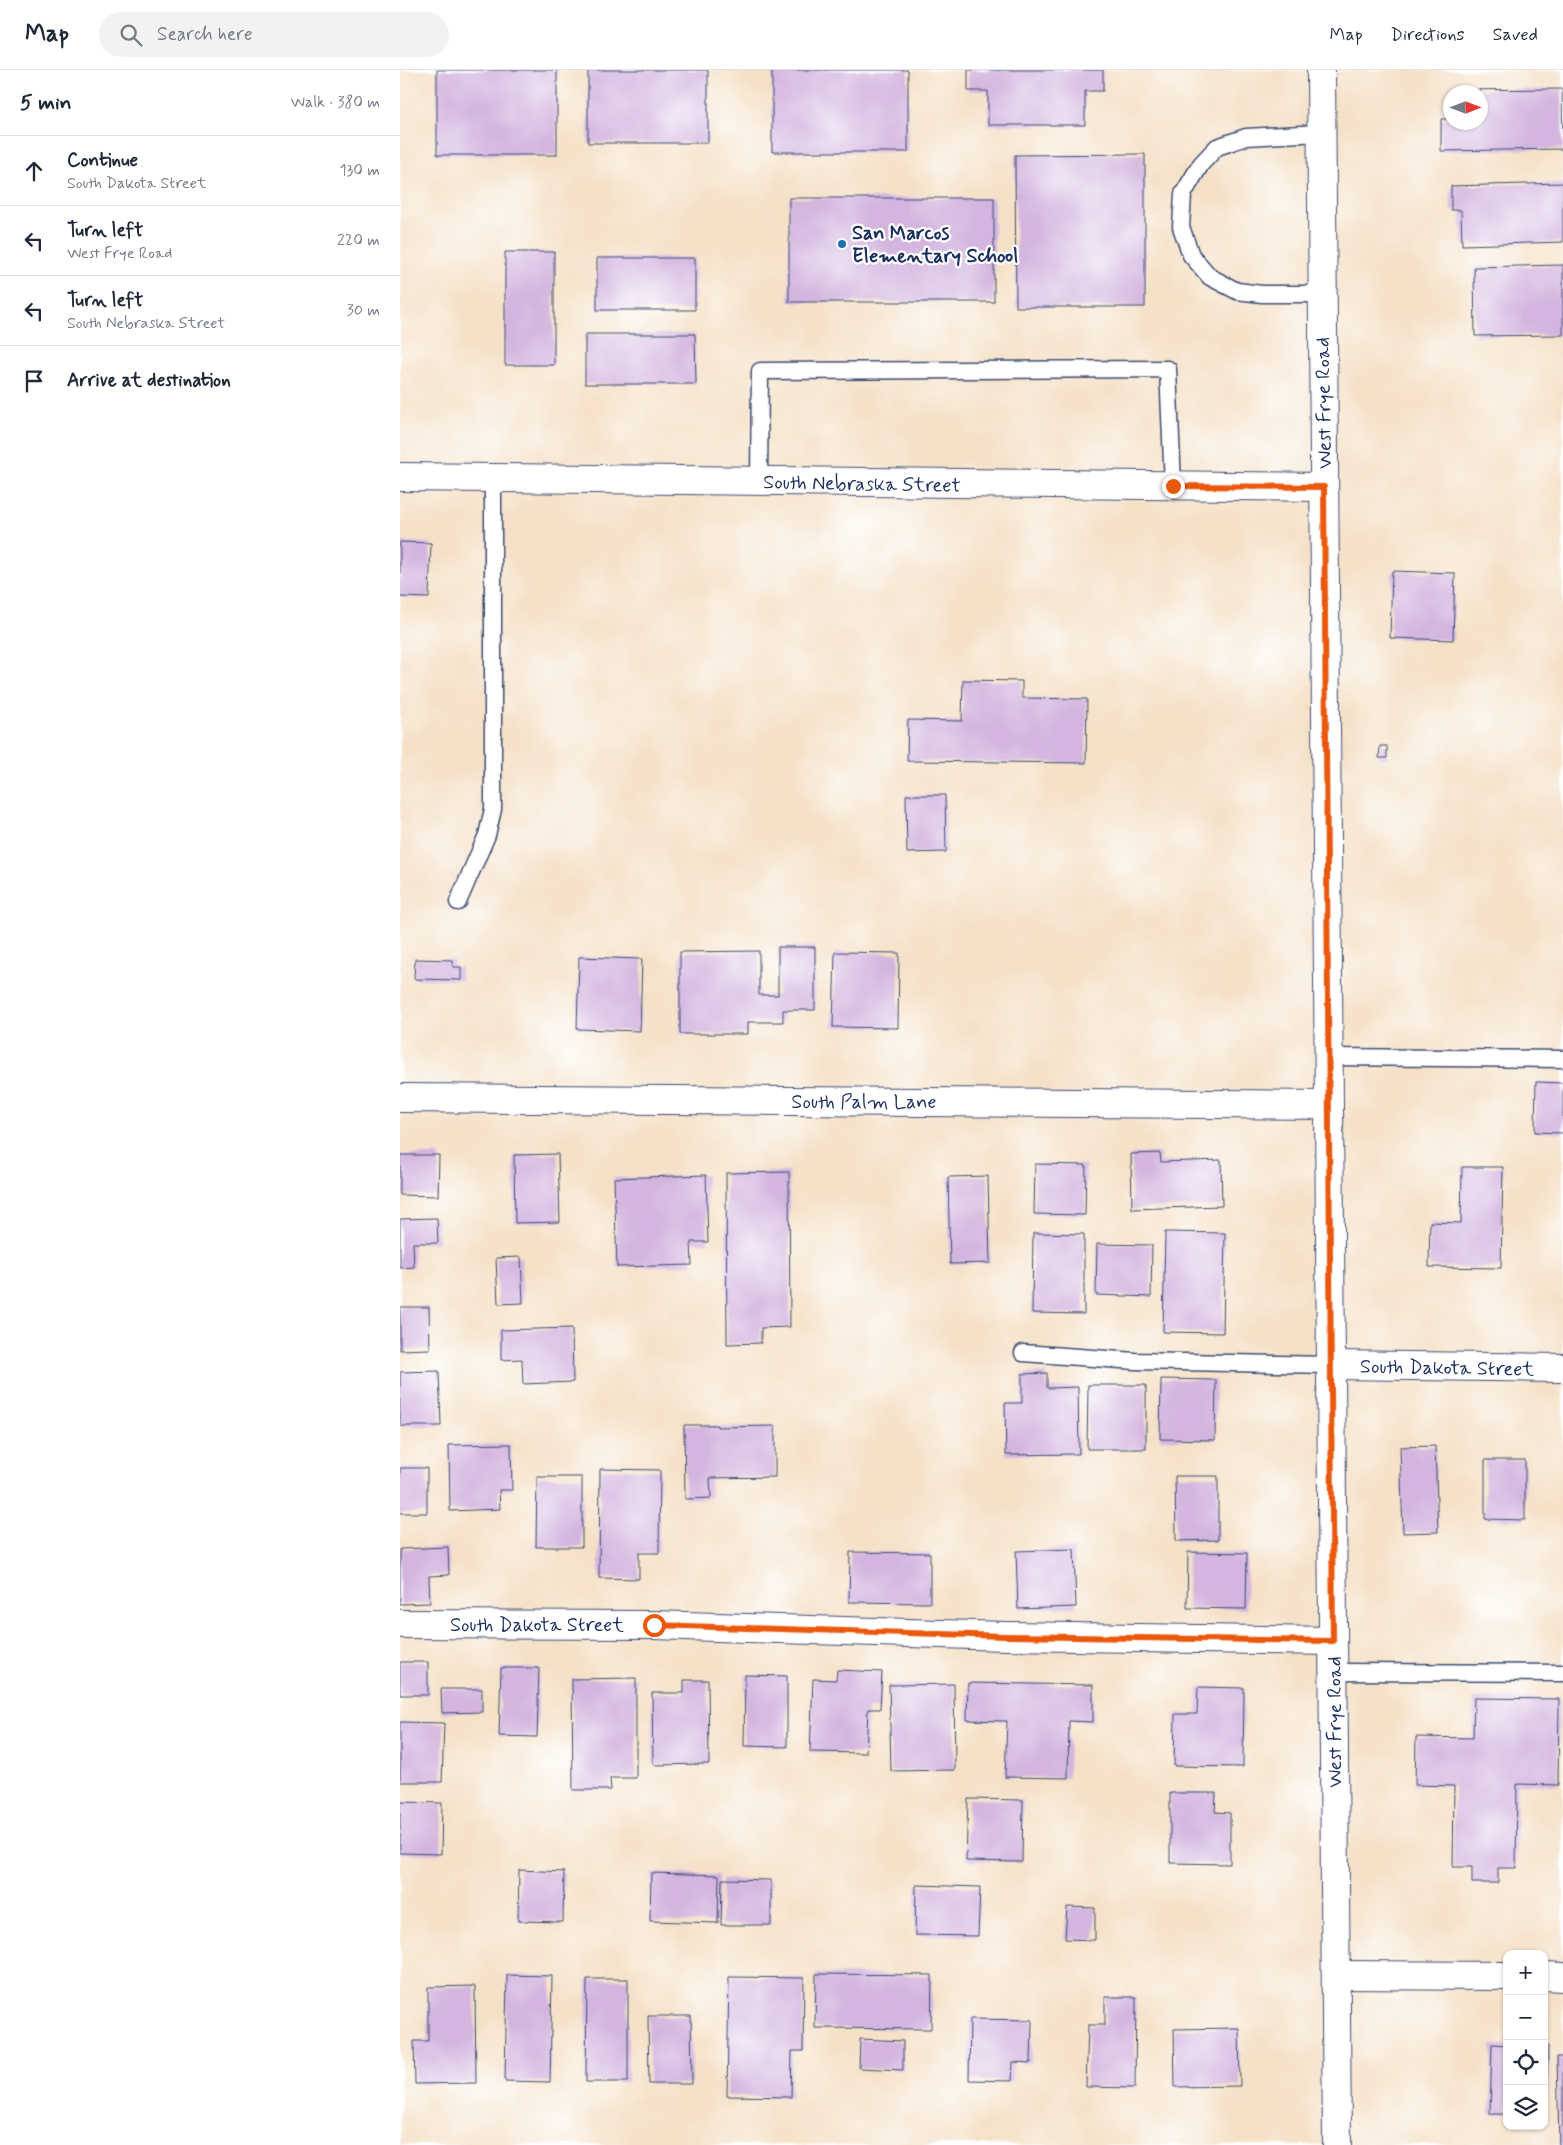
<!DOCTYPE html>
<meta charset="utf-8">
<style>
:root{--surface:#fff;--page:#f2f2f3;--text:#1f2937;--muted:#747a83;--line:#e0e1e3}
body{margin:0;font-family:Mynerve,sans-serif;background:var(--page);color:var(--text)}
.controls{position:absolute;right:15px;bottom:15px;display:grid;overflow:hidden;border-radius:10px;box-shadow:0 1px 4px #0004}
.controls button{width:45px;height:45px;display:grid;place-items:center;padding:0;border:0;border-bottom:1px solid var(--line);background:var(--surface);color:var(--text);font:25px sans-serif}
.compass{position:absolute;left:1043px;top:15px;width:45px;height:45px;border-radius:50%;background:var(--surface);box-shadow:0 1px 4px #0004;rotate:90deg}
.stop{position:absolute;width:15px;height:15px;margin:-11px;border:4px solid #ea580c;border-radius:50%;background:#fff}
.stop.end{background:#ea580c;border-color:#fff;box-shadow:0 1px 5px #0008}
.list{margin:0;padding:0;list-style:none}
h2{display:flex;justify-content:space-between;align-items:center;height:65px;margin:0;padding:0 20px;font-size:21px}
h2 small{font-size:16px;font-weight:400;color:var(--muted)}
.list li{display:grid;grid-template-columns:32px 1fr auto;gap:15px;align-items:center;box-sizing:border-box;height:70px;padding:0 20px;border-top:1px solid var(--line)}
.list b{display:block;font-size:19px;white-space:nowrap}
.list p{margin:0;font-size:16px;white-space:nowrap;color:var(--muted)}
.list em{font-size:16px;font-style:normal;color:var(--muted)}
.icon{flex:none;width:28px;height:28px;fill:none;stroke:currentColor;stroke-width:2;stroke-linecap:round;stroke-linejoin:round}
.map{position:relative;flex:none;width:1163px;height:2075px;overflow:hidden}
header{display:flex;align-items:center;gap:30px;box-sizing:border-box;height:70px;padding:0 25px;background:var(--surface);border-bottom:1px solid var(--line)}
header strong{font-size:24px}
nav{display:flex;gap:28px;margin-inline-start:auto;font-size:18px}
.search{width:350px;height:45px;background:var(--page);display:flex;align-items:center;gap:12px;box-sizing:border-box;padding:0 18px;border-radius:28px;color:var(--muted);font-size:19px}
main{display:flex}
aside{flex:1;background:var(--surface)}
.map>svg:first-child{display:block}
.building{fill:#d3b5df}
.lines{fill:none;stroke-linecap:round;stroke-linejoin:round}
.service-casing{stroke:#3c4a6e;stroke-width:19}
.minor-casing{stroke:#3c4a6e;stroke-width:30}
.tertiary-casing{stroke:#3c4a6e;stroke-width:30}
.service{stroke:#fff;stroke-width:16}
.minor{stroke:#fff;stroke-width:28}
.tertiary{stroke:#fff;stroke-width:28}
.route{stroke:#ea580c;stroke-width:6}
.poi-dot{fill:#1f6fb2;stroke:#fff;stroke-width:2}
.labels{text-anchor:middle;stroke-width:4.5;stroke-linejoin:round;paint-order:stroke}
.poi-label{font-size:20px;font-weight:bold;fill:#1b2f5e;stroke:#fff;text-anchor:start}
.street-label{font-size:20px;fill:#1b2f5e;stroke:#fff}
</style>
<header>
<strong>Map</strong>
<div class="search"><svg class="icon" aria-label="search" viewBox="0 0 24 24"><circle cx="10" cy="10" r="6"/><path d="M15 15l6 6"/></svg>Search here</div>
<nav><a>Map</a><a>Directions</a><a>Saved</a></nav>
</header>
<main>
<aside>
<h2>5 min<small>Walk · 380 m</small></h2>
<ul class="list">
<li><svg class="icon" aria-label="ahead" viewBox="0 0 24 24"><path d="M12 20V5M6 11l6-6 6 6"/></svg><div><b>Continue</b><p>South Dakota Street</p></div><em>130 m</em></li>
<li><svg class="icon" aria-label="left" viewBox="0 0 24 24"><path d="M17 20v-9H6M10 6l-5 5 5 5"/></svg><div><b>Turn left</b><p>West Frye Road</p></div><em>220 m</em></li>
<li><svg class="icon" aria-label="left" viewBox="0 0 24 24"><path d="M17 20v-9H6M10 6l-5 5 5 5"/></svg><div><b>Turn left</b><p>South Nebraska Street</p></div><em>30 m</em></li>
<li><svg class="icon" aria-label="arrive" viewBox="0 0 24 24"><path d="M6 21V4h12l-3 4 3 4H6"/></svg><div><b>Arrive at destination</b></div></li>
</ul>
</aside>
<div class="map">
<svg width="1163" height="2075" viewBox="0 0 1163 2075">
<rect width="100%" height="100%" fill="#fff"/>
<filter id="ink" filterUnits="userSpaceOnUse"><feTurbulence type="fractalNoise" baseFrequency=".02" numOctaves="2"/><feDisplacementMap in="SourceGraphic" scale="10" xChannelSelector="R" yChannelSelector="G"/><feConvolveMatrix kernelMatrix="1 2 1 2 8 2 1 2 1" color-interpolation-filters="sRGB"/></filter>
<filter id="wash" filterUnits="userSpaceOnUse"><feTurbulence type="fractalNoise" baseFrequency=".0096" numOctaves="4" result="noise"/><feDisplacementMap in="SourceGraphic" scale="20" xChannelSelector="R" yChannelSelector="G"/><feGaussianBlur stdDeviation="1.12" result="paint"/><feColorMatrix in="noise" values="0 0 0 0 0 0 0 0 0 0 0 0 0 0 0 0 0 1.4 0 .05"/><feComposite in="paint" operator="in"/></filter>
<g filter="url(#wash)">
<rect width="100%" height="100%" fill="#f5e1c8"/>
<g id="blocks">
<path class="building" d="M37,0H157V85H37Z
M188,0H308V73H188Z
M372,0H508V82H372Z
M568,0H703V21H685V55H588V21H568Z
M1162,19L1163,79L1041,81V49H1050V52H1080V22H1055V20Z
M745,84V237H616L615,85Z
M1163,113V172L1062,175L1061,140H1051V116Z
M389,128H594V232H389Z
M105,182H154V295H105Z
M197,188H295V240H197Z
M1163,195V265L1075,266L1074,197Z
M185,264H295L296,314H185Z
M0,472L31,473L29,528L0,527Z
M992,501L1055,503L1053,570L990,568Z
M563,610L622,611V628L687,629L686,693L507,691L508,650L562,651Z
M980,676H987V688H979Z
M506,725H545L546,782L507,783Z
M378,877H415V940H383V952H348V964H280V882L359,881V925H378Z
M435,882L499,883L498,958L433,957Z
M179,887L242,889L240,961L177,959Z
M15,889L53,890V897H61V910L14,909Z
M1136,1012L1163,1013V1063L1135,1062Z
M760,1083L761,1092L821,1090L822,1136L732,1139L731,1084Z
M158,1084L160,1152L115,1153L114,1085Z
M0,1085H39L38,1126L0,1125Z
M635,1094L686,1095L685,1145L634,1144Z
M1062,1097H1103L1101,1198L1029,1197L1030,1152L1061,1153Z
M389,1102L390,1257L361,1258V1273L327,1274L326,1103Z
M306,1105L308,1172H291L292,1195L217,1197L214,1108Z
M588,1106L590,1193L550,1194L548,1107Z
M37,1148L38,1173H13L14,1197L0,1198V1149Z
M765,1162L825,1163L823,1263L763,1262Z
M633,1163L684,1164V1244L632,1243Z
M697,1174L752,1175L751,1227L696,1225Z
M121,1187L123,1233L98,1234L96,1188Z
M0,1237H29L30,1279L0,1280Z
M172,1258L173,1312L123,1314L122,1289L101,1290V1260Z
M39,1301L41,1356H0V1302Z
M647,1303V1318L678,1317L679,1384L606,1385L605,1333H622V1304Z
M761,1309L816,1310L815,1370L760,1369Z
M688,1315H746V1379H687Z
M284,1355H317V1357L375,1356V1407L310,1408L311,1428L285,1429Z
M111,1374L112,1420H99L100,1439L50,1441L49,1375Z
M1035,1376L1038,1462L1003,1463L1000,1377Z
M1085,1390H1125V1450L1085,1449Z
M0,1398H27V1443H0Z
M200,1399L260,1400L259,1483H239V1509L199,1508Z
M775,1406H818V1470L776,1471Z
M137,1407H182V1477H136Z
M48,1477L49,1505L29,1506L30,1533L0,1534V1479Z
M674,1479L676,1537L618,1539L616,1481Z
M450,1482L530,1483V1533L449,1532Z
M788,1482L847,1483L846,1539L787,1538Z
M0,1592H28V1625H0Z
M101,1598H139L137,1667L99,1666Z
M437,1600L482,1602L480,1639H468L466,1683L410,1682L413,1609L436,1610Z
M345,1605L387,1606V1677L344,1676Z
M236,1608V1708H210L211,1720H173L172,1609Z
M284,1610H308L309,1694L253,1695L252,1623H284Z
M568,1613L693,1615V1652L669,1651L668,1708L605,1707L607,1651L567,1650Z
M554,1614L555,1700L491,1701L489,1615Z
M798,1617L844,1618L843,1697L774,1696L775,1644H797Z
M41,1619H82V1642L42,1643Z
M1074,1628L1159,1629L1158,1715L1117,1714L1116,1798H1098V1813H1072V1797H1053L1054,1716L1015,1715L1016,1667L1073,1668Z
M0,1652L44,1653L42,1712H0Z
M770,1723H816L815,1742L830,1743V1794L770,1793Z
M568,1729L623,1730L622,1792L566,1791Z
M0,1732L42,1733L41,1784L0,1783Z
M119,1800L164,1802L163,1852L118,1851Z
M251,1803L319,1805L318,1853L250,1851Z
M322,1809L371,1810V1855H321Z
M516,1815L580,1817L578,1866L515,1865Z
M667,1837L695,1838V1870L665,1869Z
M416,1904L532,1905L531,1959L415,1958Z
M107,1905L152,1906L150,2012L105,2011Z
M329,1907L404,1908L403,1981H392L391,2027L327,2026Z
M187,1909H228V2012H186Z
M75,1916L76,2013L15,2014L14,1971H28V1917Z
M705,1927H736L735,2018L686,2017L688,1955H705Z
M248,1946H291L292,2014H249Z
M570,1949L632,1950L631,1993L613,1992L612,2011L569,2010Z
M839,1958L840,2016L775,2017L774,1959Z
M460,1969L503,1971V2000L459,1998Z
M1092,1974L1107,1975V2044H1090Z
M1144,1976H1148L1147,2027H1144Z
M1157,1987H1163V2075H1159Z"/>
</g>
</g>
<g filter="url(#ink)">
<use href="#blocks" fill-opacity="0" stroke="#3c4a6e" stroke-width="1"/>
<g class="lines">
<defs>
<path id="service" d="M921,63L846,67L817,77L801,94L783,124L781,157L791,185L810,207L837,221L862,224H922
M359,411L360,301L768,299L773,416
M58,832L87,765L93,739V408
M928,987L1163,989
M623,1283L735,1291L931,1295
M933,1602L1163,1603"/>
<path id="minor" d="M0,407L924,417
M0,1028L928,1035
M931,1295L1163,1298
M0,1554L254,1555L605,1566L933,1571
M936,1905L1107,1906
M1144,1906L1163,1907"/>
<path id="tertiary" d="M921,0L937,2075"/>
</defs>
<use href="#service" class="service-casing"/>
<use href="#minor" class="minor-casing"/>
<use href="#tertiary" class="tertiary-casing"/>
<use href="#service" class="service"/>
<use href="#minor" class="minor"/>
<use href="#tertiary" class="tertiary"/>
</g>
</g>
<g class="lines" filter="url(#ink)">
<path class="route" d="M254,1555L605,1566L933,1571L924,417L773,416"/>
</g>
<circle class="poi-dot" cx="442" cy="174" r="5"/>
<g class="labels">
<g class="poi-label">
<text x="452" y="169">San Marcos<tspan x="452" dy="23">Elementary School</tspan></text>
</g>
<g class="street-label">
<text transform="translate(923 333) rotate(-91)" y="7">West Frye Road</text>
<text transform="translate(462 413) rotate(1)" y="7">South Nebraska Street</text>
<text x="464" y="1038">South Palm Lane</text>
<text transform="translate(1047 1297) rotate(1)" y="7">South Dakota Street</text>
<text x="137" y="1561">South Dakota Street</text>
<text transform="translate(934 1652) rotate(-90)" y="7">West Frye Road</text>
</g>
</g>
</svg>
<div class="controls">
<button>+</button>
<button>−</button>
<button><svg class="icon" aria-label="locate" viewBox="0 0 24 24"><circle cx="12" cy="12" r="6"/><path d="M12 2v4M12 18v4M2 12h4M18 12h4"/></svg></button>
<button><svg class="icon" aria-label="layers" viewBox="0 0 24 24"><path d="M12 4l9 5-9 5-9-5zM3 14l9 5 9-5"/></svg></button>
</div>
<svg class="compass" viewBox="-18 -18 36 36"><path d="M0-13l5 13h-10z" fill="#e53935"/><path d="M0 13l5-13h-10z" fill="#747a83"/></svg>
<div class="stop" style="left:254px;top:1555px"></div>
<div class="stop end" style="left:773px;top:416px"></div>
</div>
</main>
